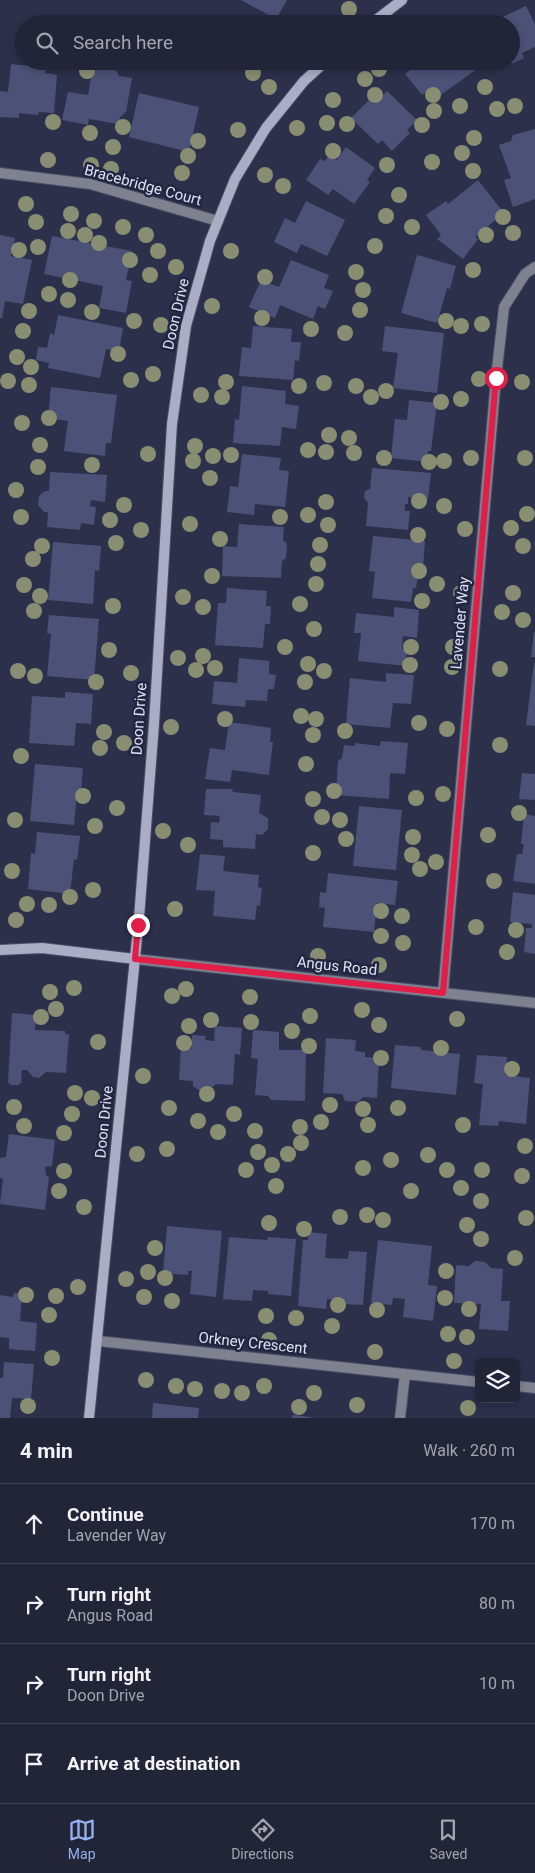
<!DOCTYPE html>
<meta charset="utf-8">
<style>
:root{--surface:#222438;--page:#2e3043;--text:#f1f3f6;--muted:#a2a4ae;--line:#3f4153;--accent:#95b2f1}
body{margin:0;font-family:Roboto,sans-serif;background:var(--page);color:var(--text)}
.controls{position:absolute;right:15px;bottom:15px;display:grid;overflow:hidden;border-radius:8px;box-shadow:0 2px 8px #0003}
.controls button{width:45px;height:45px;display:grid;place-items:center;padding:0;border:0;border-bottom:1px solid var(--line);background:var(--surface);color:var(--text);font:25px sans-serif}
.stop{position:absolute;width:15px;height:15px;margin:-11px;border:4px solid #e11d48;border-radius:50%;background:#fff}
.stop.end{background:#e11d48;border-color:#fff;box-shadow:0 1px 5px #0008}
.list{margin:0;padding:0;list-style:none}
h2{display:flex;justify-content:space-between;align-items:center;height:65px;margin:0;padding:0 20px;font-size:21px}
h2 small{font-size:16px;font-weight:400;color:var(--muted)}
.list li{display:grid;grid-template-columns:32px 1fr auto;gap:15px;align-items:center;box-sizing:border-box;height:80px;padding:0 20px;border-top:1px solid var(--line)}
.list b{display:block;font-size:19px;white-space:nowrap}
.list p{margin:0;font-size:16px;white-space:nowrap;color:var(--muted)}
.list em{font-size:16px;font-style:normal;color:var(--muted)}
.icon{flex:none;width:28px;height:28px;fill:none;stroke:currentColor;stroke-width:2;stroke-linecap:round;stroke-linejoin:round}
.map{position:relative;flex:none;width:535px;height:1418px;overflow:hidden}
.search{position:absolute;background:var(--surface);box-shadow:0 2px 8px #0003;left:15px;right:15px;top:15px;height:55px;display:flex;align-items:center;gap:12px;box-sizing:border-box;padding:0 18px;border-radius:28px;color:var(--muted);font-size:19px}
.sheet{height:385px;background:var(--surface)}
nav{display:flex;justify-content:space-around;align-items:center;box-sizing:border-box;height:70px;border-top:1px solid var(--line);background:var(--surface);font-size:14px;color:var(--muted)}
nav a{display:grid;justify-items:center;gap:2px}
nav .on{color:var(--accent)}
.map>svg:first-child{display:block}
.building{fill:#4c5177}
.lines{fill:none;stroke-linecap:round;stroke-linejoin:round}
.street-casing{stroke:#494c66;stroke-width:12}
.secondary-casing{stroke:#494c66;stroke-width:12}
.street{stroke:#7f818f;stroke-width:10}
.secondary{stroke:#aaadc4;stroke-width:10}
.tree{fill:#898e72}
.route{stroke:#e11d48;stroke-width:6}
.labels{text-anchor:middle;stroke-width:5;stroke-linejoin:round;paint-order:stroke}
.street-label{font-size:15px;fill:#dee1f2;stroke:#232640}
</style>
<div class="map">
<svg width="535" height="1418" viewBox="0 0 535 1418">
<rect width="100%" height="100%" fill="#2d304b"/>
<path class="building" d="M241,0H287L276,19Z
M526,6L535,24V47L522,53L524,58L512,64L510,61L511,24H488Z
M29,61L46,62L45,73L57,75L54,113L39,112L38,115L19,113V118L0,117V91L8,92L11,64L28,66Z
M422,61H466L474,71L438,97L431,87L422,95L405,74Z
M486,61H506L489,69Z
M100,68L116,70L119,76L132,78L126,112L120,117L118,124L89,119L88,125L62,120L68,92L88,95L92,73Z
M387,91L417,120L407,130L410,133L392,151L382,140L378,144L351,118L369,100L374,104Z
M139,93L199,107L189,152L129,137Z
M535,129V199L513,207L504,180L511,178L499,145L511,141L513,135Z
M346,147L375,168L367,180L370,182L354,204L333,189L328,195L306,180L320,159L325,161L329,155L337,160Z
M478,180L504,213L475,237L478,239L463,259L437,239L441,235L426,215L446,201L448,204Z
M306,201L345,220L327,256L301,244L297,253L274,242L285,218L295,223Z
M0,235L15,238L11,256L32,260L23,304L5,301L2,318H0Z
M52,236L132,251L126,280L132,281L126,313L99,308L103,286L44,274Z
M417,255L456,266L450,289L447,288L437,323L401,313Z
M291,260L329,275L324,288L333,291L325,309L318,306L313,319L280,305L275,318L249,307L261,280L279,287Z
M58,315L123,328L119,352L106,349L100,378L48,368L49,363L36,360L38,347L47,348L50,333L54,335Z
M253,326L292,329L291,342H301L299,361L295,360L293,380L239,376L242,347L251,348Z
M385,326L444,333L437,393L393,388L398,353L382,351Z
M242,386L286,391L285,404L299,406L296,429L282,427L280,446L233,443L235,419L239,420Z
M51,387L117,395L111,443H106L105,456L64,451L68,421L48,418Z
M409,400L437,403L431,451H428L427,462L391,458L395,419L407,420Z
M242,454L281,458L279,470L289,471L285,507L255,504L254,515L227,512L230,486L238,487Z
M372,468L431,473L428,499L408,497V504H405V511H410L408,530L366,526L368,503L364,498L365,491L370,489Z
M50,472L107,475L105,502L91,500L90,506L96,507L94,525L81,523L80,530L47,527L48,512H44L38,505L39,496L45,491H49Z
M239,524L284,527L283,540L287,544L286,558L282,561L281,578L222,576L223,546L237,547Z
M373,536L425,541L423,568L415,566V575H418L416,588H413L411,602L372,598L375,572L369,571Z
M53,542L101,546L99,571L95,570L93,604L48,600Z
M227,588L267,591L266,606H271L270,624H265L263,648L215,645L218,603H226Z
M394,607L419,610L417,638L403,636L402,649L407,650L406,666L358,661L361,633H354L356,613L394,617Z
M49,615L99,619L94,680L47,676L51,634L47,633Z
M534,632H535V657H531Z
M239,658L269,661V674L276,675L274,689H268L267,701L246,700L245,707L212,704L214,681L237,683Z
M534,663H535V726L526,725Z
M386,673L414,675L411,704L393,703L390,728L346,724L350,678L386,682Z
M65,692L93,694L91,724L76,723L74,746L29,743L32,696L65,698Z
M229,722L271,728L270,742H273L269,775L232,770L230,782L205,779L210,748L225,750Z
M381,741L408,743L405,774L390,773L389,799L336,795L338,761L342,758L344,745L355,746V743L380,746Z
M35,764L83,768L81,792H77L74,825L30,821Z
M522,773L535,774V800L519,799Z
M206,789H232L233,792L261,795L259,813L268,818V829L262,835L256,834L255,849L223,847V840L210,839L211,822L219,823L220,816L204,815Z
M359,806L402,810L396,870L353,866Z
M524,814L535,816V884L513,881L517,854H522L524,844H521Z
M37,832L80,836L77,860L74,859L70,894L28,889L31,853L35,854Z
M200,854L225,856L223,871L259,875L258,887L262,888L260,906L257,905L255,920L213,916L215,891L196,890Z
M328,873L398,881L395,905L377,903L374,932L323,927L325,908L319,907L320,892L326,893Z
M513,892L535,895V954L524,952L526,928H532V924L510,922Z
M12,1013L36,1015L35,1030L65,1031V1034H69L66,1073L46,1072L39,1078L33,1077L27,1070H22L21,1083L18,1085H11L8,1082Z
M215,1026L242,1028L240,1055L235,1054L233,1085L216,1084L209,1091L203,1093L193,1086V1081L179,1080L181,1048L191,1049L192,1035L206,1036L205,1040L214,1041Z
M253,1030L279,1032V1050H306L305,1101L271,1100L268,1096L255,1095L258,1059L251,1058Z
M326,1038L356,1040L355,1051L365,1052V1057L379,1058L377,1098L363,1097L358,1102L345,1101L342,1094L323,1093Z
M395,1045L421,1047V1050L460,1054L456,1095L391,1088Z
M477,1055L507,1057L505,1075L530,1078L526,1124L499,1121L498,1126L479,1125L483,1084L474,1083Z
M9,1134L55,1140L52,1166L45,1167L46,1175L49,1177L45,1210L0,1204L3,1180L0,1177V1158L6,1157Z
M167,1226L222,1231L216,1297L190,1294L192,1271H188V1275L163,1273Z
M309,1232L327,1234L325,1258L348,1259L349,1251L367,1252L363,1305L343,1304V1300L327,1299L326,1309L298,1306L303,1240H308Z
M229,1237L267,1240L268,1237L296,1239L291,1296L268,1294V1291L253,1290L252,1301L223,1299Z
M378,1240L432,1246L428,1285L437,1286L433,1321L403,1317L405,1299L393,1298L392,1305L371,1303Z
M475,1261L485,1262L491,1268L503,1269L501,1301H510L508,1331L479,1329L481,1304L454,1303L456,1265L469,1266Z
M14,1293H22L20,1321L37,1323L35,1351L9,1349V1338L0,1337V1295L13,1297Z
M4,1362L34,1364L31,1399L12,1398L10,1418H0V1378H3Z
M153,1403L199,1408L198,1418H152Z
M293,1415L311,1417V1418H292Z"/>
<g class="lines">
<defs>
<path id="street" d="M0,173L90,184L218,221
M135,959L535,1003
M443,993L496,378L504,307L525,274L535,267
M98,1341L479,1382
M516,1386L535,1388
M400,1418L405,1374"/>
<path id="secondary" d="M371,24L402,0
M0,950L42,948L135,959
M89,1418L139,918L154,724L172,424L186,326L210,241L235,179L266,128L304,81L326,61"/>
</defs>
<use href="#street" class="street-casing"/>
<use href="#secondary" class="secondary-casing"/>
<use href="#street" class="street"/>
<use href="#secondary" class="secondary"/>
</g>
<g class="tree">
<circle cx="349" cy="9" r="8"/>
<circle cx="379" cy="69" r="8"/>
<circle cx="87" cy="71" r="8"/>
<circle cx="253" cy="73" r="8"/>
<circle cx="365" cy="79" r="8"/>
<circle cx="269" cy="87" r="8"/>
<circle cx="485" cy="87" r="8"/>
<circle cx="375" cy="95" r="8"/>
<circle cx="433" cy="95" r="8"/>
<circle cx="333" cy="100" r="8"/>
<circle cx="460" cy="106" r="8"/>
<circle cx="515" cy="106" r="8"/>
<circle cx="497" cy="109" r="8"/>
<circle cx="434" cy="111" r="8"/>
<circle cx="53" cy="122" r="8"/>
<circle cx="327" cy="123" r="8"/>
<circle cx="347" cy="124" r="8"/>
<circle cx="422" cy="125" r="8"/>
<circle cx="123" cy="127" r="8"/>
<circle cx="297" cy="128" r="8"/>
<circle cx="238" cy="130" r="8"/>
<circle cx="90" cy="133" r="8"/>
<circle cx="474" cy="138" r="8"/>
<circle cx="198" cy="141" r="8"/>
<circle cx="113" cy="147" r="8"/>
<circle cx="333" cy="151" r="8"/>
<circle cx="462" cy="153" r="8"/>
<circle cx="188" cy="156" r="8"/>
<circle cx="48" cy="160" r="8"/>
<circle cx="432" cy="162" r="8"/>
<circle cx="91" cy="165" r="8"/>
<circle cx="387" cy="165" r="8"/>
<circle cx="111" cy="169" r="8"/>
<circle cx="473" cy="171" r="8"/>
<circle cx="182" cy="173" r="8"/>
<circle cx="265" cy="175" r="8"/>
<circle cx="283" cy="186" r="8"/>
<circle cx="399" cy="195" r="8"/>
<circle cx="26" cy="204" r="8"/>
<circle cx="71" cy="214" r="8"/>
<circle cx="386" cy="216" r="8"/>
<circle cx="503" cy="217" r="8"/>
<circle cx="94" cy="221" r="8"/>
<circle cx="36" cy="222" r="8"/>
<circle cx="123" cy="227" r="8"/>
<circle cx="412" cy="227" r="8"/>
<circle cx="68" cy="231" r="8"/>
<circle cx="513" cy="233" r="8"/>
<circle cx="85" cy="235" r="8"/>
<circle cx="146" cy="235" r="8"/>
<circle cx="486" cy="235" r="8"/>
<circle cx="99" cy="243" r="8"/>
<circle cx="375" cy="246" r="8"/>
<circle cx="38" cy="247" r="8"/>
<circle cx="19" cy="250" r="8"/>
<circle cx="158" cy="251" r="8"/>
<circle cx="231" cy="251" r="8"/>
<circle cx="130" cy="260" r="8"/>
<circle cx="176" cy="267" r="8"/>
<circle cx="473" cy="270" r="8"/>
<circle cx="356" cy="272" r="8"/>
<circle cx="150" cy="275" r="8"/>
<circle cx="265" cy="277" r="8"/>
<circle cx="70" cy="280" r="8"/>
<circle cx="363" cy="290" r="8"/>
<circle cx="49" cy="294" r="8"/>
<circle cx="68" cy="300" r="8"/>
<circle cx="212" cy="306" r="8"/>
<circle cx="360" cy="310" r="8"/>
<circle cx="29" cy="311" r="8"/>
<circle cx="92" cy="312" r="8"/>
<circle cx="262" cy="318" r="8"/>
<circle cx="134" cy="321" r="8"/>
<circle cx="446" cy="321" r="8"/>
<circle cx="482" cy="324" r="8"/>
<circle cx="161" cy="325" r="8"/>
<circle cx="461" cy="326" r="8"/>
<circle cx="311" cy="329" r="8"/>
<circle cx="23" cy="331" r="8"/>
<circle cx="345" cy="333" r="8"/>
<circle cx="118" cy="354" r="8"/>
<circle cx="17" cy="357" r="8"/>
<circle cx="31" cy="367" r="8"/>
<circle cx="153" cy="374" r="8"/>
<circle cx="479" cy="379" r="8"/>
<circle cx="131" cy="380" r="8"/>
<circle cx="8" cy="381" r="8"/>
<circle cx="226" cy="382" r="8"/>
<circle cx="522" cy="382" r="8"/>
<circle cx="324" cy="383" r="8"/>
<circle cx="29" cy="385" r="8"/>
<circle cx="299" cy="386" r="8"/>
<circle cx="356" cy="386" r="8"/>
<circle cx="386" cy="391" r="8"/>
<circle cx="201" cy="395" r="8"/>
<circle cx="222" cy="397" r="8"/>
<circle cx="371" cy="397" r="8"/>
<circle cx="461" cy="399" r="8"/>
<circle cx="441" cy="402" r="8"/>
<circle cx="49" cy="418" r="8"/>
<circle cx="22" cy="423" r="8"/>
<circle cx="329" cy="435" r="8"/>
<circle cx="349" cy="438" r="8"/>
<circle cx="40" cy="445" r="8"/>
<circle cx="195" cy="446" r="8"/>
<circle cx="308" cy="450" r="8"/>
<circle cx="326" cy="452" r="8"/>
<circle cx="354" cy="453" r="8"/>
<circle cx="148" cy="454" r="8"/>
<circle cx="231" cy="455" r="8"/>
<circle cx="213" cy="456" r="8"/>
<circle cx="384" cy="458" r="8"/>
<circle cx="471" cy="458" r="8"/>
<circle cx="525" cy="458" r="8"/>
<circle cx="193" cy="461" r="8"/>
<circle cx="444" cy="461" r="8"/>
<circle cx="429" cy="462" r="8"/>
<circle cx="92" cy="465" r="8"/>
<circle cx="38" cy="467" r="8"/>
<circle cx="210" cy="478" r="8"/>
<circle cx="16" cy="490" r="8"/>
<circle cx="419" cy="501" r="8"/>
<circle cx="326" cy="502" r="8"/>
<circle cx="124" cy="505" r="8"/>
<circle cx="444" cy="506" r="8"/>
<circle cx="527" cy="514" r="8"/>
<circle cx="308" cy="515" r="8"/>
<circle cx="21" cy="517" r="8"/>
<circle cx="280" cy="517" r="8"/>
<circle cx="110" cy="520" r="8"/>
<circle cx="190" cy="524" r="8"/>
<circle cx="328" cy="525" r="8"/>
<circle cx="511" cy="528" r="8"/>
<circle cx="465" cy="529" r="8"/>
<circle cx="141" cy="530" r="8"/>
<circle cx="418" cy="535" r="8"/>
<circle cx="220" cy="539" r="8"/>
<circle cx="116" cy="543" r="8"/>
<circle cx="320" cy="545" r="8"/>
<circle cx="42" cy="546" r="8"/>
<circle cx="523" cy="546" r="8"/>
<circle cx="33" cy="559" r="8"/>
<circle cx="318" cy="564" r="8"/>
<circle cx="419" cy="571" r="8"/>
<circle cx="212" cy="576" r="8"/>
<circle cx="316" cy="584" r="8"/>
<circle cx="437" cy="584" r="8"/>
<circle cx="24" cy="585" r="8"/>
<circle cx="461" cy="593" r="8"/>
<circle cx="513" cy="593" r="8"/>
<circle cx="40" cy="596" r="8"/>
<circle cx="183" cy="597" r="8"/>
<circle cx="422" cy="601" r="8"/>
<circle cx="300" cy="604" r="8"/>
<circle cx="113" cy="606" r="8"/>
<circle cx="203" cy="607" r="8"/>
<circle cx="34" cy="611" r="8"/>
<circle cx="502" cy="612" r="8"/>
<circle cx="523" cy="620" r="8"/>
<circle cx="314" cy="629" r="8"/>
<circle cx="285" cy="647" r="8"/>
<circle cx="411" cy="647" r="8"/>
<circle cx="453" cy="647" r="8"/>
<circle cx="109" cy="650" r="8"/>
<circle cx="203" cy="656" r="8"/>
<circle cx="178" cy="658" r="8"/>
<circle cx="308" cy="664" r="8"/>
<circle cx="410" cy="665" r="8"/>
<circle cx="452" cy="667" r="8"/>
<circle cx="215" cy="668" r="8"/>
<circle cx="500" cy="669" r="8"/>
<circle cx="196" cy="670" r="8"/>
<circle cx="18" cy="671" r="8"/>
<circle cx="324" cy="671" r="8"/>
<circle cx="131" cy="673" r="8"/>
<circle cx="35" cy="676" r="8"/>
<circle cx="96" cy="682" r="8"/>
<circle cx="305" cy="682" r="8"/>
<circle cx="301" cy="716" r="8"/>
<circle cx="225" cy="719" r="8"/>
<circle cx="316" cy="719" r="8"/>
<circle cx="419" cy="723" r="8"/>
<circle cx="171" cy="727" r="8"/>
<circle cx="447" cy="729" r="8"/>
<circle cx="345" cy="731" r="8"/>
<circle cx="104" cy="732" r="8"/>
<circle cx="313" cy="735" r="8"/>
<circle cx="124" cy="743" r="8"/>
<circle cx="500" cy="745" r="8"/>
<circle cx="100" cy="748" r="8"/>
<circle cx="21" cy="756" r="8"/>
<circle cx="306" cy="764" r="8"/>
<circle cx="334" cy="791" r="8"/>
<circle cx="443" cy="794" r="8"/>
<circle cx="83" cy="796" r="8"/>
<circle cx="416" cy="798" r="8"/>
<circle cx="313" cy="799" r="8"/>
<circle cx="117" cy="808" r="8"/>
<circle cx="519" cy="813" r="8"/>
<circle cx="322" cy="817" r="8"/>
<circle cx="15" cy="820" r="8"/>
<circle cx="340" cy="820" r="8"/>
<circle cx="95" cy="826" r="8"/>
<circle cx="163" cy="831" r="8"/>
<circle cx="488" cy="835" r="8"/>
<circle cx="413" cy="837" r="8"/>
<circle cx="346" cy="839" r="8"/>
<circle cx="188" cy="845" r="8"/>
<circle cx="313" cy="853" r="8"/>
<circle cx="412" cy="855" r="8"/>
<circle cx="436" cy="862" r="8"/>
<circle cx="420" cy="869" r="8"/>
<circle cx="12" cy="871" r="8"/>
<circle cx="494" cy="881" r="8"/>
<circle cx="93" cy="890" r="8"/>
<circle cx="70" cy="897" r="8"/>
<circle cx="27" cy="904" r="8"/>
<circle cx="49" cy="905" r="8"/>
<circle cx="175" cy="909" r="8"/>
<circle cx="381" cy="911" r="8"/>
<circle cx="402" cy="916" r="8"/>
<circle cx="16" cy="920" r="8"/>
<circle cx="476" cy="927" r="8"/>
<circle cx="516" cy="930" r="8"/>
<circle cx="381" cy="936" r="8"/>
<circle cx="403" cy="943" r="8"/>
<circle cx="507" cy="952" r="8"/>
<circle cx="318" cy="956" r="8"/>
<circle cx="379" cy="965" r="8"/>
<circle cx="74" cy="988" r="8"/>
<circle cx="186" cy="989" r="8"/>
<circle cx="50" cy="992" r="8"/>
<circle cx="172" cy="996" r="8"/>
<circle cx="250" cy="997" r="8"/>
<circle cx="56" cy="1009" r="8"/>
<circle cx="362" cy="1010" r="8"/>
<circle cx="310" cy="1016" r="8"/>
<circle cx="41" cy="1017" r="8"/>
<circle cx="457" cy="1019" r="8"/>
<circle cx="211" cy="1020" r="8"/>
<circle cx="251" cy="1022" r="8"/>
<circle cx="379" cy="1025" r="8"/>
<circle cx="189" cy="1026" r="8"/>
<circle cx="292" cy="1031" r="8"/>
<circle cx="98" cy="1042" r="8"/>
<circle cx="184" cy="1043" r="8"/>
<circle cx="309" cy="1046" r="8"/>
<circle cx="441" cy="1048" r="8"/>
<circle cx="381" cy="1058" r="8"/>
<circle cx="512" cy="1069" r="8"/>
<circle cx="143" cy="1076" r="8"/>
<circle cx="75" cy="1093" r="8"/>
<circle cx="207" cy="1094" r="8"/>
<circle cx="92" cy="1098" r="8"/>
<circle cx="330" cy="1105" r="8"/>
<circle cx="14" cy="1107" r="8"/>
<circle cx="169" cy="1108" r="8"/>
<circle cx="398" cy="1108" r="8"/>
<circle cx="363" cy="1109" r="8"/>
<circle cx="72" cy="1114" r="8"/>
<circle cx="234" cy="1114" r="8"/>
<circle cx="198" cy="1121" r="8"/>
<circle cx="321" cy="1122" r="8"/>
<circle cx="368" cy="1125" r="8"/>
<circle cx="463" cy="1125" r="8"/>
<circle cx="24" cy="1126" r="8"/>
<circle cx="300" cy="1127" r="8"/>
<circle cx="255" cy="1131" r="8"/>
<circle cx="218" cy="1132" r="8"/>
<circle cx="64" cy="1133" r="8"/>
<circle cx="301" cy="1143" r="8"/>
<circle cx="525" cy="1146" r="8"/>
<circle cx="167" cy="1149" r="8"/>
<circle cx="258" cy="1152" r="8"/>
<circle cx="137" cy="1154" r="8"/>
<circle cx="288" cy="1154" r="8"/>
<circle cx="428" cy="1155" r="8"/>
<circle cx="391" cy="1160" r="8"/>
<circle cx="272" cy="1165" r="8"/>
<circle cx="363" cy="1168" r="8"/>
<circle cx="246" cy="1170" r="8"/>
<circle cx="447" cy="1170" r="8"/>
<circle cx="482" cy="1170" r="8"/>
<circle cx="64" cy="1171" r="8"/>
<circle cx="522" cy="1176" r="8"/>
<circle cx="276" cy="1186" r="8"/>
<circle cx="461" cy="1188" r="8"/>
<circle cx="59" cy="1191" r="8"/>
<circle cx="411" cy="1191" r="8"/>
<circle cx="481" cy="1201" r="8"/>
<circle cx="84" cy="1207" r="8"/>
<circle cx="367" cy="1215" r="8"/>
<circle cx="340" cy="1217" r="8"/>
<circle cx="526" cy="1218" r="8"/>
<circle cx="383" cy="1220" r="8"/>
<circle cx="269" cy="1223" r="8"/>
<circle cx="467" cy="1225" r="8"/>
<circle cx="304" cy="1229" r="8"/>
<circle cx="481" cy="1239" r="8"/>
<circle cx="155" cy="1248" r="8"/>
<circle cx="515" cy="1258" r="8"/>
<circle cx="446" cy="1271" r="8"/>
<circle cx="148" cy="1272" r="8"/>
<circle cx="165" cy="1278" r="8"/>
<circle cx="126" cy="1279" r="8"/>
<circle cx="78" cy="1287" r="8"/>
<circle cx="26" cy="1295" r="8"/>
<circle cx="56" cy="1296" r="8"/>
<circle cx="144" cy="1297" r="8"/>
<circle cx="445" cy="1298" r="8"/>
<circle cx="172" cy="1301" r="8"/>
<circle cx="338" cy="1305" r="8"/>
<circle cx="469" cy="1309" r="8"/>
<circle cx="377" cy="1310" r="8"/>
<circle cx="49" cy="1315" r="8"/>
<circle cx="266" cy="1316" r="8"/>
<circle cx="296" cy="1318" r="8"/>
<circle cx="332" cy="1326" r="8"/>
<circle cx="448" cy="1334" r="8"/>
<circle cx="467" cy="1337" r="8"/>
<circle cx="269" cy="1340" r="8"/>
<circle cx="375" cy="1352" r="8"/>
<circle cx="52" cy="1358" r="8"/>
<circle cx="454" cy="1361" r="8"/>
<circle cx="146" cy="1380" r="8"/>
<circle cx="176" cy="1386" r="8"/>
<circle cx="264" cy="1386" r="8"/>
<circle cx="195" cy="1389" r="8"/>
<circle cx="222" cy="1391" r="8"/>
<circle cx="242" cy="1393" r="8"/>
<circle cx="314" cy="1393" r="8"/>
<circle cx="357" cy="1405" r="8"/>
<circle cx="28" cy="1406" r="8"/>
<circle cx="299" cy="1407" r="8"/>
<circle cx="468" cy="1408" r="8"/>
</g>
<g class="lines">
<path class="route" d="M138,925L135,959L443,993L496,378"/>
</g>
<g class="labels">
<g class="street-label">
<text transform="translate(143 185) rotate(15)" y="5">Bracebridge Court</text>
<text transform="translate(176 314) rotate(-77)" y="5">Doon Drive</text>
<text transform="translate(460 623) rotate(-85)" y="5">Lavender Way</text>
<text transform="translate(139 719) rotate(-86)" y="5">Doon Drive</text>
<text transform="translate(337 966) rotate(6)" y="5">Angus Road</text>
<text transform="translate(104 1122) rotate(-84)" y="5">Doon Drive</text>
<text transform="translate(253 1343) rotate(6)" y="5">Orkney Crescent</text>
</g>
</g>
</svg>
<div class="controls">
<button><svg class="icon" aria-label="layers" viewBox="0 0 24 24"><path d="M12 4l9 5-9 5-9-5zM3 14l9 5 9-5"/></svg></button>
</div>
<div class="stop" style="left:496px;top:378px"></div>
<div class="stop end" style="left:138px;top:925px"></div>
<div class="search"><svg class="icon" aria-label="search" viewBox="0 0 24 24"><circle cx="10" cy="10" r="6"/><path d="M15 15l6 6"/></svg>Search here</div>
</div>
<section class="sheet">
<h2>4 min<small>Walk · 260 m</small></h2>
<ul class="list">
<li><svg class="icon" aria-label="ahead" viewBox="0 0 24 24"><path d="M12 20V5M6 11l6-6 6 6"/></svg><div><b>Continue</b><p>Lavender Way</p></div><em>170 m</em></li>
<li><svg class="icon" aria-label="right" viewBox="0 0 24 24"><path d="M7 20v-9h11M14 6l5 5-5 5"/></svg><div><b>Turn right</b><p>Angus Road</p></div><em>80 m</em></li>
<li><svg class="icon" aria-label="right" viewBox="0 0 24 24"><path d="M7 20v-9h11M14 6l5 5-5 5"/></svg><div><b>Turn right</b><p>Doon Drive</p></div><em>10 m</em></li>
<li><svg class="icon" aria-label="arrive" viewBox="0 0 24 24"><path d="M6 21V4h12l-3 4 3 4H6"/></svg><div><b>Arrive at destination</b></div></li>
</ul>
</section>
<nav>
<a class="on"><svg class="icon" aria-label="map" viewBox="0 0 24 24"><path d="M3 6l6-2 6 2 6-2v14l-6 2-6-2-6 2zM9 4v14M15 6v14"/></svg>Map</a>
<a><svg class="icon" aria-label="directions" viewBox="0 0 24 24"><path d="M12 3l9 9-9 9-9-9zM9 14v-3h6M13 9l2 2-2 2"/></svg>Directions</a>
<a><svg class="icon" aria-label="saved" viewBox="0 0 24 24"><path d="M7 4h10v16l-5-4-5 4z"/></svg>Saved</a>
</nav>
